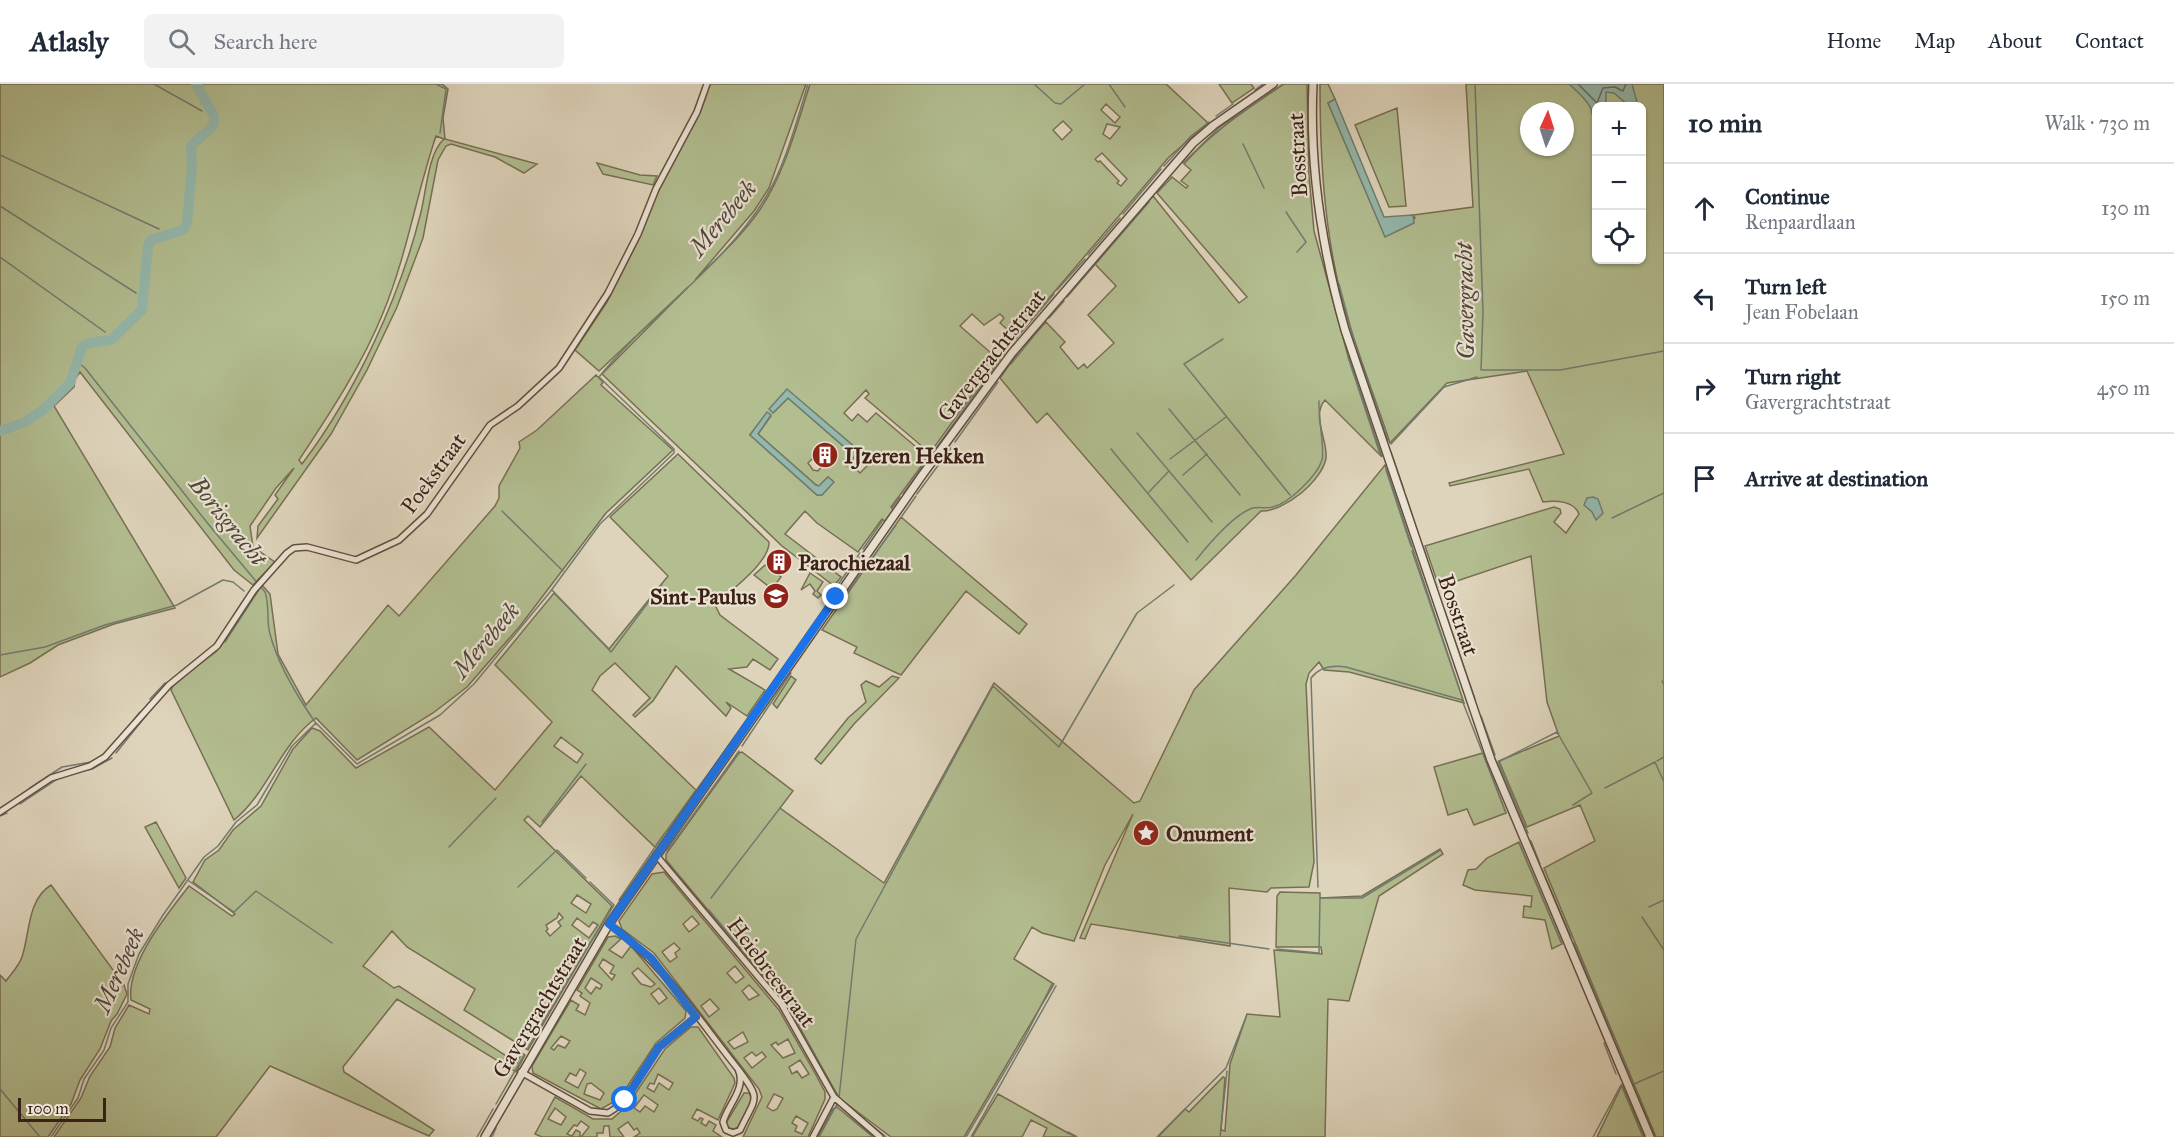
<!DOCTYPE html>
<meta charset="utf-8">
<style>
:root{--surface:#fff;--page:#f2f2f3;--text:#1f2937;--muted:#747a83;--line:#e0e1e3}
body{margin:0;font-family:"IM FELL Great Primer",serif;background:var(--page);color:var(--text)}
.controls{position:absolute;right:18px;top:18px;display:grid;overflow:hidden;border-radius:9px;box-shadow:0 2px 4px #0004}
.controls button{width:54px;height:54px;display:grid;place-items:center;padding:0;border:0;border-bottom:2px solid var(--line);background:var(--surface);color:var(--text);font:30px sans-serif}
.compass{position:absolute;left:1520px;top:18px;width:54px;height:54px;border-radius:50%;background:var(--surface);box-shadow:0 2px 4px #0004;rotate:3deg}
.scale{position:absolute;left:18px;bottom:15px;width:88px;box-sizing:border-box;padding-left:6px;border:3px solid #3c2116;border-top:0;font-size:16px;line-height:21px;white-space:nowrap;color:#3c2116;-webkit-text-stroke:4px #eae3d3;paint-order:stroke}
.stop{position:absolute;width:18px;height:18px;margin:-14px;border:4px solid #1a73e8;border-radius:50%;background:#fff}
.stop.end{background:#1a73e8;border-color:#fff;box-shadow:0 2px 6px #0008}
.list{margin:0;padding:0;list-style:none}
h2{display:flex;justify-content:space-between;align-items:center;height:78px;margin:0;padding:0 24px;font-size:26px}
h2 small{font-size:20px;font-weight:400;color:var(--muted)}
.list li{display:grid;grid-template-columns:39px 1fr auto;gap:18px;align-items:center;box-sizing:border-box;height:90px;padding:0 24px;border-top:2px solid var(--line)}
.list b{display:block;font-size:22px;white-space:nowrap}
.list p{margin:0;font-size:20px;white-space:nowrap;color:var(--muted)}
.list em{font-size:20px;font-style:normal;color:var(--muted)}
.icon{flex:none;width:33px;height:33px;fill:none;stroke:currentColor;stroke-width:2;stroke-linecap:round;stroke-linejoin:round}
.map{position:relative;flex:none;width:1664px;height:1053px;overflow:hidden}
header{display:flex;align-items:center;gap:36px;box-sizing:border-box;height:84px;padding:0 30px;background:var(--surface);border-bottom:2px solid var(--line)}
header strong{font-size:28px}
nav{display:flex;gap:33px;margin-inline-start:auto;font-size:21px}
.search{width:420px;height:54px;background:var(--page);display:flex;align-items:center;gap:15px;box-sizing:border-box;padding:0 21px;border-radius:9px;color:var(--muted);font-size:22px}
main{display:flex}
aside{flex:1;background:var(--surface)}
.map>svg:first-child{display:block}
.green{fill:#b2bd90;stroke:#776f53;stroke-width:1.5;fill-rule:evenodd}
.water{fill:#94b8ac;stroke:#717c70;stroke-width:1.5}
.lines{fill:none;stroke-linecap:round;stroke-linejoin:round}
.shore{stroke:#686c61;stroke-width:1.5}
.stream{stroke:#717c70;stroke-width:1.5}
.river{stroke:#94b8ac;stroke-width:10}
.minor-casing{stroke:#644e3f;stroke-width:8}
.tertiary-casing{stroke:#644e3f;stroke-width:10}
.minor{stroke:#eae3d3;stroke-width:5}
.tertiary{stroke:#eae3d3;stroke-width:7}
.route{stroke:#1a73e8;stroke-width:8}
.labels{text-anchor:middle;stroke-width:4.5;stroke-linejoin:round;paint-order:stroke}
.street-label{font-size:22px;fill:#3c2116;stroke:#eae3d3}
.poi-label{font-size:22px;font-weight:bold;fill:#3c2116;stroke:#eae3d3;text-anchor:start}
.water-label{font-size:24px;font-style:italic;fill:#52473c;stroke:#eae3d3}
</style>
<header>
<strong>Atlasly</strong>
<div class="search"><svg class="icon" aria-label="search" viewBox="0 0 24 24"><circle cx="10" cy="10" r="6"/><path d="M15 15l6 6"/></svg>Search here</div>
<nav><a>Home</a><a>Map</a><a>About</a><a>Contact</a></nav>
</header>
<main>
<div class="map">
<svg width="1664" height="1053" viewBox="0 0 1664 1053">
<rect width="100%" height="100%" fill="#ded4bb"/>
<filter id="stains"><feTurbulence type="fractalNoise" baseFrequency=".00333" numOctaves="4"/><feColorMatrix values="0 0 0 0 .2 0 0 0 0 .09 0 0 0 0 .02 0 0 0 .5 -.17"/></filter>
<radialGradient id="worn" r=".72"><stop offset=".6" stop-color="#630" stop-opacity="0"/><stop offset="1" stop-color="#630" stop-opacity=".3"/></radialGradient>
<path class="green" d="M0,0H442L448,5L443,34L445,55L537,80L524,89L495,73L451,60L446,62L438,76L423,154L397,223L367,286L331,350L257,454L258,442L278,415L275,411L294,384L276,404L250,442L253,463L275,478L253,501L234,486L80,288L75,295L74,303L54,322L175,524L114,540L58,561L30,579L0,593ZM436,52L444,55C428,69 426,109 421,128C400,213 355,310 302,380L299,376C330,329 362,281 383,229C407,171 416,111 436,52Z
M709,0H806L769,104L754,127L695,196C718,173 743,151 761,124C785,88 797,41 810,0H1166L1208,39L1169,73L1016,253L1000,239L1004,234L1000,230L984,241L972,230L960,242L998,275L930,369L865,314L869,310L866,306L844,329L852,337L858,330L867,338L876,329L928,373L891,423L894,426L885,437L882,435L858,468L817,439L805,427L785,450L841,493L834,502L782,462L602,290L688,203L599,287L575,266L607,218L640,153L659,103L704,18ZM1106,20L1120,33L1115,39L1101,26ZM1063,37L1072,46L1062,56L1053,46ZM1107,40L1120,43L1110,55L1103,50ZM1102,69L1127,95L1121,102L1117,99L1119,97L1100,77L1098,78L1095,75ZM787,306L857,365L858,369L847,382L845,380L850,368L788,314L773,329ZM767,329L771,332L758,350L816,401L819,402L828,393L833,397L822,411H817L750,351ZM826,359L834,367L818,387L813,386L808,379L812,375L814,376ZM869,369L874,375L860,389L854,383Z
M1219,0H1251L1254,4L1232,19Z
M1283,0H1307L1309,91L1314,147L1348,272L1382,373L1325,316C1311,332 1328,356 1326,374C1322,397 1284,428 1261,427L1191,496L1047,329L1037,339L1000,294L1019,267L1046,238L1065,258L1060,263L1078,285L1084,280L1087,284L1114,259L1088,231L1116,202L1095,180L1153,112L1239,219L1247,213L1157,109L1172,93L1186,104L1188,102L1181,97L1191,86L1184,80C1212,47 1248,25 1283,0Z
M1320,0H1328L1335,15L1328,19L1385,152L1415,134L1413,131L1473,123L1466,0H1664V1053H1656L1544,784L1595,757L1580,721L1527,743L1499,677L1559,652L1547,618L1531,472L1439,503L1425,462L1554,423L1560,425L1561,429L1554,438L1566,449L1579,430C1574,417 1556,416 1543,418L1529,385L1450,402L1449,399L1564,370L1527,287L1447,299L1390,359C1375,313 1356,266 1343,219C1324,148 1320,73 1320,0ZM1596,22H1642V176H1596ZM1529,27H1565V63H1529Z
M1397,24L1406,122L1389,123L1355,41Z
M597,79L640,91L657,92L653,101L603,90Z
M596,291L603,298L601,301L673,366L606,429L520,542L467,603L433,629L357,676L316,634C280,660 268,709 234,736L171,606L173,602L220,563L262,501L270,510L278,570L306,621L388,521L399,532L495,422L499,414V402L520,364L519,358L537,346Z
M678,370L769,458C770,478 731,506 717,519L716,523L720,531L778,575L770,586L753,575L747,583L729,585L765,606L747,632L726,618L731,624L726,632L676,582L653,617L635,633L633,631L650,614L615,579L600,592L592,606L696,706L655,763L581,692L540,743L528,732L524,736L612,822L528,966L464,926L475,905L407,863L392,847L363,882L394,904L399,902L517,979L522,969L525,971L516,988L397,915L343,983L344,988L434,1046L429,1052L270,982L216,1053H54L81,1014L90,992L110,963L115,944L129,921L149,930L150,925L131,916C126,880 168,829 189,802L232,832L235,830L193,798L205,776L219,766L233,746L261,722L293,665L312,644L320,647L356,684L429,643L495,706L552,638L495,581L554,509L609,565L668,492L610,433ZM561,653L583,670L577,679L554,662ZM577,811L591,820L586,829L571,819ZM559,829L563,834L558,838L561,842L550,852L546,847L548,845L546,841L557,834ZM577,834L589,843L593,838L598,841L589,854L572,841Z
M1385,381L1464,619L1349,588L1324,586L1319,578L1309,589L1306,600L1314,778L1309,803L1271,804L1267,808L1229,804L1230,862L1091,840L1085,855L1080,854L1133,730L1105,781L1074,857L1042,849L1032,843L1014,875L1054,900L964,1053H891L839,1014L786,919L666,776V770L739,669L742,668L793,707L780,724L884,799L994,599L1134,719L1140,717L1194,606L1296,491Z
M901,433L1027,540L1019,550L966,507L901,591L854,569L857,563L822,546Z
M765,481L781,493L772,505L754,491Z
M810,489L823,498L817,507L821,511L818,514L813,510L815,507L810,500L801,506Z
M791,592L796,596L777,624L773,620Z
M892,592L899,594L854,640L821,680L815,675L848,634L866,618L861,601L866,597L879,603Z
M1483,669L1506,729L1474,741L1467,725L1448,731L1434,683Z
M156,738L186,794L179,804L145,743Z
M1519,758L1562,860L1552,865L1545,836L1523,833L1524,822L1531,823L1532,812L1475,806L1463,801L1468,786L1476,785L1487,774Z
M1440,765L1443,770L1379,812L1349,917L1328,915L1325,1053H1158L1185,1025L1189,1028L1223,993L1225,994L1221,1046L1225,1047L1230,980L1247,930L1280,933L1274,866L1322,870L1321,863H1276L1277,812L1280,808L1320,809V814L1362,812Z
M664,788L779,926L816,991L825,1008V1015L808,1053H743L762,1013L759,1005L654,869L622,845L619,837L652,790ZM692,832L699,840L689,848L683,840ZM674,859L680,865L675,869L677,873L670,878L662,868ZM735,882L744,893L736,899L727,889ZM749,901L759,911L749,916L742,907ZM710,915L719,925L709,933L701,922ZM743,948L748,958L734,965L728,958ZM788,955L795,969L783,974L771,961L776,958L778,961ZM752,968L756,972L762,968L766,973L752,984L744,974ZM800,976L809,990L802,994L797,987L792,990L789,983ZM774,1010L783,1014L777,1025L773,1027L767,1023ZM796,1032L808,1039L802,1050L795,1047L797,1042L792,1039Z
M51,801L124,901L127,910L117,930L111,937L100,965L80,996L71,1020L48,1053H0V891L6,897C11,890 19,882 22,873C30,849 27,816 51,801Z
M615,852L621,855L609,866L622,874L631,862L686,927L685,934L656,959L619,1015L601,1025L533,989L532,982L571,916L579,921L576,926L585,931L590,919L580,912L582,909L577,906L608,853ZM603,875L614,882L610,889L615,891L612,896L599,882ZM638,884L655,900L651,903L641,900L632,889ZM591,894L602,901L600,905L596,903L591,910L585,904ZM659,904L667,914L659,920L651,910ZM561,952L570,957L565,964L558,961L554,966L551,964ZM580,985L586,989L578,1004L565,997L570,989L576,992ZM591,999L604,1009L600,1016L584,1010L587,1000Z
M691,943H698L734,994L735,999L718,1036L697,1025L692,1034L698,1037L700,1034L703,1035L701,1039L706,1042L709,1037L716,1041L713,1047L722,1053H634L640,1049L637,1044L634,1046L628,1038L618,1045L624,1053H610L609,1042H604L603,1049H597V1053H581L589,1043L581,1037L577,1042L574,1041L567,1050L572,1052L576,1046L580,1048V1053H542L535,1050L555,1013L593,1035H612L627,1022L665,965ZM658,990L673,999L669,1006L659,999L654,1008L647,1004L650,999L654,1000ZM644,1011L658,1021L654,1028L645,1022L640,1028L634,1024ZM555,1024L566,1033L561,1041L548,1035Z
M1622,1001L1644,1053H1597Z
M749,1009L752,1015L740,1042L734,1046L729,1045L726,1039L744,1009Z
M998,1010L1068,1049L1077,1053H1043L1047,1044L1031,1036L1022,1053H972Z
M837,1023L873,1053H818L833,1025Z"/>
<path class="water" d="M1569,0H1632L1638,22H1629L1614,9L1606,8V22H1596V64C1591,28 1600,27 1569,0Z
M1335,15L1384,133L1413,131L1414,139L1385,153L1328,19Z
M787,305L857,365L858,369L846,381L844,378L850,368L788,314L773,329L769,325Z
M767,328L771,331L758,350L816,401L819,402L828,393L834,398L822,411H817L750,351Z
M1593,413L1598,415L1603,429L1596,436L1592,428L1584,421L1587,414Z"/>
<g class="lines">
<path class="shore" d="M1578,0L1597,19L1603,4L1615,3L1623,7L1626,0"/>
<path class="stream" d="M154,0L202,27
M436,0L446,5L440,49
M1034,0L1055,19L1061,20L1085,0
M1109,0L1125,23
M1475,0L1483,228L1481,286H1560L1664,267
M1255,6L1263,0
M1271,9L1284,0
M1216,32L1233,20
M1243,60L1264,104
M0,71L159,145
M1183,79L1220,43L1268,11
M1164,82L1191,52L1209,38
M0,122L136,209
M1286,128L1306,158L1297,168
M1123,130L1161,85
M1088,171L1120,134
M0,173L105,248
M1339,200L1355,260
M1057,206L1085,175
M1067,213L1149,118
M1049,234L1064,217
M1223,255L1184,280L1290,411
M1014,257L1054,210
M1357,267L1388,357
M1003,272L1012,260
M1348,273L1380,370
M75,276L85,284L209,441L265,508C270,522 266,536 270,550C278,581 297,612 315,638
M1011,280L1046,237
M1169,325L1240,411
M1137,349L1212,438
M955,358L998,298
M1391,360L1444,303L1477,293
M1111,365L1188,458
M934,367L1000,275
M1391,368L1404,406
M1170,375L1226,333
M1386,386L1411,462
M1183,391L1207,370
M1149,408L1168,388
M903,410L928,375
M917,410L951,364
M1406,412L1420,456
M892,424L900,413
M502,427L563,487
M902,432L916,412
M1612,434L1664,409
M1423,463L1441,519
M863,465L883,436
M1412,467L1459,604
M1196,476C1208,461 1232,433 1250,425C1257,422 1265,425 1273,423C1289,419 1317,392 1322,376C1325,367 1318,332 1319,317
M837,502L860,469
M552,506L611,568L662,500
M835,525L896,441
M1444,525L1475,615
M232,534L245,514
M225,558L258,507
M0,571L45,563L105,541L177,521L223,496L233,498L244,507
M198,581L217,567
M180,588L198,574
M1662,597L1664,601
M150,615L165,599
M160,615L166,608
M1481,632L1495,671
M123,649L140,628
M742,662L791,589
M116,669L149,628
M1657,677L1664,673
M79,688L92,685L112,674
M30,704L62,683L91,678
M1605,704L1655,678L1664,698
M20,720L59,694
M0,732L7,729
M542,738L586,680
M667,747L736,651
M1528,749L1498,678L1557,648L1592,709L1573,721
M1531,757L1540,780
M1519,759L1561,858
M449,763L496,714
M667,767L739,667
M668,780L682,795
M1542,785L1571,853
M189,797L234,828L256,807L332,859
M685,800L702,820
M518,803L557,766L586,794
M1318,803L1311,594C1320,582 1333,581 1346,583L1462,616L1506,729
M711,814L780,724
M619,816L664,750
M1649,823L1664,816
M709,826L743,867
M1642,833L1664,866
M1179,852L1269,865
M1574,859L1631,993
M1277,865L1319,869L1320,814H1362L1439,767
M748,874L765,893
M576,882L614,821L590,798
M772,903L791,928L839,1014L886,1053
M1604,959L1616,990
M528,964L574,885
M1634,1000L1664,987
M1622,1003L1643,1053
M1635,1003L1637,1008
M0,1005L40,1053
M1639,1012L1647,1032
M839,1014L856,855L993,602L1059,663L1137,529L1174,501
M496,1020L524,971
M1649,1037L1654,1049
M1068,1048L1077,1053
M1655,1052L1656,1053
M51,1053L78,1014L84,995L104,966L111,944L128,918V900L139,870L163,831L204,773L218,762L236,738L257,721L292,662L316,639L357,680L440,631L474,600L550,508L600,440L674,369V365L599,293C649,231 726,181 767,111C786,79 797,36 808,0
M477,1053L493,1025
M492,1053L496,1044
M819,1053L837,1020L874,1053
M966,1053L1025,953L1052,900
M971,1053L1056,902
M1157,1053L1226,984L1246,933
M1220,1053L1227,987
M1593,1053L1621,1001"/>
<path class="river" d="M0,347L25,338L43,326L70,299L82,263L88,259L111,256L142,226L148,162L151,156L183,146L187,139L192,83L191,62L214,41V32L196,0"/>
<defs>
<path id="minor" d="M0,728L51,694L90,682L105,673L169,601L217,562L254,506L287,469L294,464L307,463L356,476L399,456L427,430L490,341L518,322L559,284L608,209L638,150L656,105L697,28L707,0
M656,771L782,921L834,1013L880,1053
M609,840C662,878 698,935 738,985C762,1017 756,1012 740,1046L733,1049L726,1046L723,1038C728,1020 747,1004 738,985
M521,988L590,1027L608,1029L622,1020L659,963L696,933
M813,1053L834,1013"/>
<path id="tertiary" d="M1313,0C1309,84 1322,165 1345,246L1491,676L1650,1053
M485,1053L609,840L923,390L1012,269L1193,59L1214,41L1273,0"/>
</defs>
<use href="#minor" class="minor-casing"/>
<use href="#tertiary" class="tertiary-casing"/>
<use href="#minor" class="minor"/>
<use href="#tertiary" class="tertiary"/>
</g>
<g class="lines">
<path class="route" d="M625,1016L659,963L696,933L651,874L609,840L836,513"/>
</g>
<defs>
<symbol id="building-disc" viewBox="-11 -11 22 22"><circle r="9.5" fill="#8f2418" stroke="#eae3d3"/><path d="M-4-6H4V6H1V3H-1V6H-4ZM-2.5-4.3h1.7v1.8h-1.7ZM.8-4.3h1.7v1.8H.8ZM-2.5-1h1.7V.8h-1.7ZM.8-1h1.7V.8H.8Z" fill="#fff"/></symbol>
<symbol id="school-disc" viewBox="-11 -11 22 22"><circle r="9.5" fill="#8f2418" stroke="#eae3d3"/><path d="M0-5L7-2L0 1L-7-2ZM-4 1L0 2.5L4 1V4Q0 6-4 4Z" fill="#fff"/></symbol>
<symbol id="sight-disc" viewBox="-11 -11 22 22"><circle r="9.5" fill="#8f2418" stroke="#eae3d3"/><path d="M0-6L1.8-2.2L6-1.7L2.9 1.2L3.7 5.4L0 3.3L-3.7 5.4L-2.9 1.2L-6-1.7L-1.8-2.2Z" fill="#fff"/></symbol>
</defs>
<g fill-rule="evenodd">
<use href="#building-disc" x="810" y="356" width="30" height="30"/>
<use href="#building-disc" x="764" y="463" width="30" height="30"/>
<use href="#school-disc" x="761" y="497" width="30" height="30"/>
<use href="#sight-disc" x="1131" y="734" width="30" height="30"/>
</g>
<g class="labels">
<g class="street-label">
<text transform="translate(1297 71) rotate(-93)" y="8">Bosstraat</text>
<text transform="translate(991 271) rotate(-52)" y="8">Gavergrachtstraat</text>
<text transform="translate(433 389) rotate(-54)" y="8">Poekstraat</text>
<text transform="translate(1459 531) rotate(71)" y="8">Bosstraat</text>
<text transform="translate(772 888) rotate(53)" y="8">Heiebreestraat</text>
<text transform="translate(539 923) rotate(-59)" y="8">Gavergrachtstraat</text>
</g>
<g class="poi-label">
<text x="844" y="379">IJzeren Hekken</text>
<text x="798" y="486">Parochiezaal</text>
<text x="756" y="520" text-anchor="end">Sint-Paulus</text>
<text x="1166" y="757">Onument</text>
</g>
<g class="water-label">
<text transform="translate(723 134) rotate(-50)" y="8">Merebeek</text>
<text transform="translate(1465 217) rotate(-91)" y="8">Gavergracht</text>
<text transform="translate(228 437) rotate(51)" y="8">Borisgracht</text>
<text transform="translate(486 556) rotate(-50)" y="8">Merebeek</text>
<text transform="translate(119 886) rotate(-66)" y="8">Merebeek</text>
</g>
</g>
<rect width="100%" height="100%" filter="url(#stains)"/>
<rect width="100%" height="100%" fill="url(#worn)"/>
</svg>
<div class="controls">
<button>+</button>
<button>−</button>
<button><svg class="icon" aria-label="locate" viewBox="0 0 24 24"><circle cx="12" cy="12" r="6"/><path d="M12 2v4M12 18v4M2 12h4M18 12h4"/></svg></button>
</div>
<svg class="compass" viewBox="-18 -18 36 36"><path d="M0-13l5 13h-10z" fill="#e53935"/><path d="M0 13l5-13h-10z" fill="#747a83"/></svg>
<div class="scale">100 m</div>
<div class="stop" style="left:625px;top:1016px"></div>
<div class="stop end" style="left:836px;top:513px"></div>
</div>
<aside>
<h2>10 min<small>Walk · 730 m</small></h2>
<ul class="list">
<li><svg class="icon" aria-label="ahead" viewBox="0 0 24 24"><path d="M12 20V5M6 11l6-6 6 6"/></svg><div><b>Continue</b><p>Renpaardlaan</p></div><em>130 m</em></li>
<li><svg class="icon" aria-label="left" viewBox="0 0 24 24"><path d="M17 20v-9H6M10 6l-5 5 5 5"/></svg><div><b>Turn left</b><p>Jean Fobelaan</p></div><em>150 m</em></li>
<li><svg class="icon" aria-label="right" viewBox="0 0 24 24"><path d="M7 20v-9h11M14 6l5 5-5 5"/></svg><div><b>Turn right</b><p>Gavergrachtstraat</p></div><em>450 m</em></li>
<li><svg class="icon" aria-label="arrive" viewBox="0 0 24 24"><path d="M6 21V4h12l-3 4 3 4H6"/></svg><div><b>Arrive at destination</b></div></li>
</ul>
</aside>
</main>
